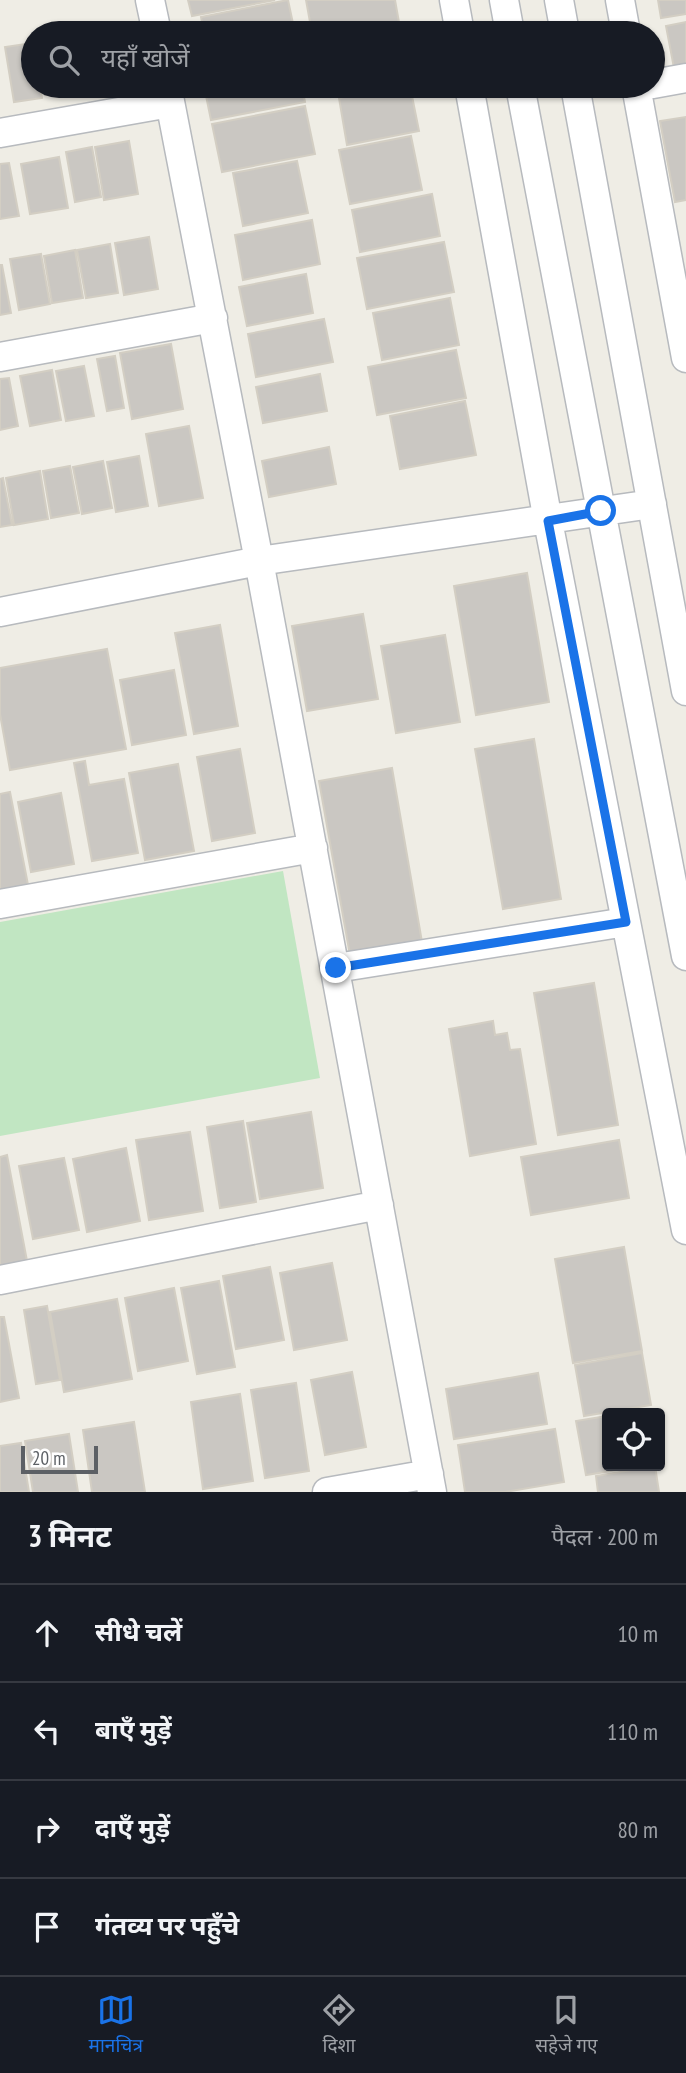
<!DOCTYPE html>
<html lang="hi">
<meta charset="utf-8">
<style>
:root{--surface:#171b24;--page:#242831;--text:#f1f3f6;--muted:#9ea1a6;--line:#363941;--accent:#1a73e8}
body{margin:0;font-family:"PT Sans Narrow","Noto Sans Devanagari",sans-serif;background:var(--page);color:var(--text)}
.controls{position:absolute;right:21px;bottom:21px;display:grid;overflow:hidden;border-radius:7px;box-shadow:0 2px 5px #0004}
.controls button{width:63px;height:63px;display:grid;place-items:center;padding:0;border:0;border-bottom:2px solid var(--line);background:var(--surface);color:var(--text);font:35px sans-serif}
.scale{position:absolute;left:21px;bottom:18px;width:77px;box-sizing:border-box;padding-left:7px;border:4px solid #5c6065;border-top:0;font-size:19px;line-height:24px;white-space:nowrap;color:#5c6065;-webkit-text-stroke:5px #fff;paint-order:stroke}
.stop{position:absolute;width:21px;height:21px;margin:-16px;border:5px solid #1a73e8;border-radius:50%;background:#fff}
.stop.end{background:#1a73e8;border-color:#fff;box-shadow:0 2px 7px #0008}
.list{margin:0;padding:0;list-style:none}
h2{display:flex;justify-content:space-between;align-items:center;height:91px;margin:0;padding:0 28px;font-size:30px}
h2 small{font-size:23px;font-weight:400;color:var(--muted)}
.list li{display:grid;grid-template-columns:46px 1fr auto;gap:21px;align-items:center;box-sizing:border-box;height:98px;padding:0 28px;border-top:2px solid var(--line)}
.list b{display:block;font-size:26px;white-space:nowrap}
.list em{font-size:23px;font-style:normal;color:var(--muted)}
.icon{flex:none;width:38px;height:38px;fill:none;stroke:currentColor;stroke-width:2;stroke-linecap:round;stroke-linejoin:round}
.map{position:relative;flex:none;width:686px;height:1492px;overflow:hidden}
.search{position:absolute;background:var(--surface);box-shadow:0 2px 5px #0004;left:21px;right:21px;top:21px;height:77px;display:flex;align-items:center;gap:18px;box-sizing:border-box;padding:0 24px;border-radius:38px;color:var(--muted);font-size:26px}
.sheet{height:483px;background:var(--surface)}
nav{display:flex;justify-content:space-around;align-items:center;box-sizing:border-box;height:98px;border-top:2px solid var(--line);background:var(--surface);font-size:19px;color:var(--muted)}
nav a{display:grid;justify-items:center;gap:4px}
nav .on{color:var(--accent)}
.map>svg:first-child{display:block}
.green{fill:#c1e6c2}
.building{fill:#cac7c2;stroke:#d3cec3;stroke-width:2}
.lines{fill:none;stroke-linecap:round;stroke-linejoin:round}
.minor-casing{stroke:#b7babe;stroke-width:31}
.minor{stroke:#fff;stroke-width:28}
.route{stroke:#1a73e8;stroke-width:9}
</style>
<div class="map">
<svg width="686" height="1492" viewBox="0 0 686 1492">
<rect width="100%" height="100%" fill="#efede5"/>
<path class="green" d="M283,871L320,1078L0,1136V922Z"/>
<path class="building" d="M188,0H275L192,16Z
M288,0L295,33H204L201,17Z
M306,0H395L400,28L372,33H312Z
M658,0H686V14L661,18Z
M686,22V65L674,68L666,26Z
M113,26L115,33H75Z
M33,43V86H40L42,98L14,102L5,47Z
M43,86H65L66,92L45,95Z
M204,86H302L305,102L211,120Z
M328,86H390L331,97Z
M403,86H410L419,131L347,145L339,98Z
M305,106L315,154L222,172L212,124Z
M686,117V200L675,202L660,121Z
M411,136L422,190L350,204L339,150Z
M129,141L138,194L104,200L95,147Z
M92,147L101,197L75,202L66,152Z
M59,157L68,208L30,214L21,164Z
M297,161L308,213L243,226L233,173Z
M9,163L19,216L0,219V164Z
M432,194L440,236L360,252L352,210Z
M312,220L320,264L243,280L235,235Z
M149,237L158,289L124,295L115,243Z
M444,242L454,292L367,309L357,258Z
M110,244L118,293L86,298L77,250Z
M75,250L83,298L52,303L44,256Z
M41,254L50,304L19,310L10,259Z
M0,265H2L11,313L0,315Z
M306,274L313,313L247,326L239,287Z
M450,298L459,345L382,360L373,313Z
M324,319L333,362L256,377L248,334Z
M171,344L183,409L132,419L120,353Z
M456,350L466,398L377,415L368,367Z
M115,356L124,408L107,411L97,359Z
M84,366L94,416L66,421L56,371Z
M52,370L61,420L30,426L20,376Z
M320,374L327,411L263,423L256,387Z
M9,378L18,426L0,430V379Z
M465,401L476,455L400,469L390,416Z
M189,426L203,498L159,506L146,434Z
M329,447L336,484L269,497L262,461Z
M139,456L148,506L116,512L107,462Z
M103,461L112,508L82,514L73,467Z
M70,466L79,513L51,518L43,471Z
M40,471L48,519L14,525L6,478Z
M3,478L12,525L0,527V479Z
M527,573L549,702L476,715L454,586Z
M363,614L378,699L307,711L292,626Z
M220,625L238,726L194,734L175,633Z
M445,635L460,722L396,733L381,646Z
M107,649L126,749L10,770L0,714V668Z
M174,670L186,735L132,745L120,680Z
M534,739L561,899L503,909L475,749Z
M240,749L255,833L212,841L197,757Z
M85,761L89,785L124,779L138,853L92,861L74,763Z
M178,764L194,851L145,860L129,773Z
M392,768L422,942L350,955L319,781Z
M10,792L29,890L0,895V794Z
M61,793L74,864L31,872L18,802Z
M594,983L618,1125L558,1135L534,993Z
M493,1021L495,1035L507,1033L510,1050L520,1049L536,1144L470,1156L449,1029Z
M311,1112L323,1188L260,1199L247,1123Z
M243,1121L256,1202L220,1208L207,1127Z
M190,1132L203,1211L149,1220L136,1140Z
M619,1140L629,1198L531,1215L521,1157Z
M126,1148L140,1221L87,1232L73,1159Z
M7,1155L27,1261L0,1266V1157Z
M64,1158L79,1230L33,1239L19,1166Z
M624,1247L642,1351L573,1363L555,1259Z
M332,1263L347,1340L294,1350L280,1273Z
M270,1267L284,1340L236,1349L223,1276Z
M219,1281L235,1367L197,1374L181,1288Z
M174,1288L188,1361L138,1371L125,1298Z
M117,1299L132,1379L64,1392L50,1312Z
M47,1306L60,1380L36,1384L24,1310Z
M0,1317H4L19,1398L0,1402Z
M642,1353L651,1405L584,1416L575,1365Z
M352,1372L366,1447L325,1455L311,1380Z
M538,1373L547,1424L454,1439L446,1389Z
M296,1383L309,1471L265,1478L251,1390Z
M240,1394L253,1481L203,1489L191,1402Z
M607,1416V1466H642L586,1475L576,1421Z
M134,1422L145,1492H92L83,1430Z
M555,1429L564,1482L505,1492H465L458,1445Z
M69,1434L78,1492H33L25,1441Z
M21,1443L29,1492H0V1446Z
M655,1466L659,1492H598L596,1476Z"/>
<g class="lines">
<defs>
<path id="minor" d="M150,0L157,33
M454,0L460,33
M504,0L510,33
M559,0L565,33
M620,0L626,33
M653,84L686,78
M167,86L259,561L432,1492
M469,86L548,521L686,1230
M520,86L686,956
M575,86L686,691
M636,86L686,358
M0,133L170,103
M0,357L213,318
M0,612L259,561L652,504
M0,904L313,848
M336,968L626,922
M0,1280L379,1205
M327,1492L429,1474"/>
</defs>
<use href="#minor" class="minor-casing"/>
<use href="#minor" class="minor"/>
</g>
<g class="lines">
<path class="route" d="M336,968L626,922L548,521L601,511"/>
</g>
</svg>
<div class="controls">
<button><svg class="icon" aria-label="locate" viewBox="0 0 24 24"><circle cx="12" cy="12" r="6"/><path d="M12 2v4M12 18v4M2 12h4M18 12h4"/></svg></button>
</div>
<div class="scale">20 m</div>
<div class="stop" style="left:601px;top:511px"></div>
<div class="stop end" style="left:336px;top:968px"></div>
<div class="search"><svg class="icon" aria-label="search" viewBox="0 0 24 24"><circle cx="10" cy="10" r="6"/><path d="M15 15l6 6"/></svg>यहाँ खोजें</div>
</div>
<section class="sheet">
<h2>3 मिनट<small>पैदल · 200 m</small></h2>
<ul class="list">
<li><svg class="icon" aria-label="ahead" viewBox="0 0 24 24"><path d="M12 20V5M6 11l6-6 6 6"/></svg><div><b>सीधे चलें</b></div><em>10 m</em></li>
<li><svg class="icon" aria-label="left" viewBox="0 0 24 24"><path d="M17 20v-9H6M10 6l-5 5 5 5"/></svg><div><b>बाएँ मुड़ें</b></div><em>110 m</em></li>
<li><svg class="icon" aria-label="right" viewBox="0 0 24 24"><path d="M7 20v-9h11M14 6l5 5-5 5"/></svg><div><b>दाएँ मुड़ें</b></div><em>80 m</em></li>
<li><svg class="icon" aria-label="arrive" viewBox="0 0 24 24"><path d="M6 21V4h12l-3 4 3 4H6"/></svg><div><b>गंतव्य पर पहुँचे</b></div></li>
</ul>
</section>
<nav>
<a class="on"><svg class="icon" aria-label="map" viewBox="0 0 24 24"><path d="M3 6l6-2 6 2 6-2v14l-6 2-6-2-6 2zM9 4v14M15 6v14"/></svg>मानचित्र</a>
<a><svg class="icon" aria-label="directions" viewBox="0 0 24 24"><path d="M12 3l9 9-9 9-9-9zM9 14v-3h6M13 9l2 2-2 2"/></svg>दिशा</a>
<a><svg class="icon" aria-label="saved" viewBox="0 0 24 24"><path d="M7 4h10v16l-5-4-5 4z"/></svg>सहेजे गए</a>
</nav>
